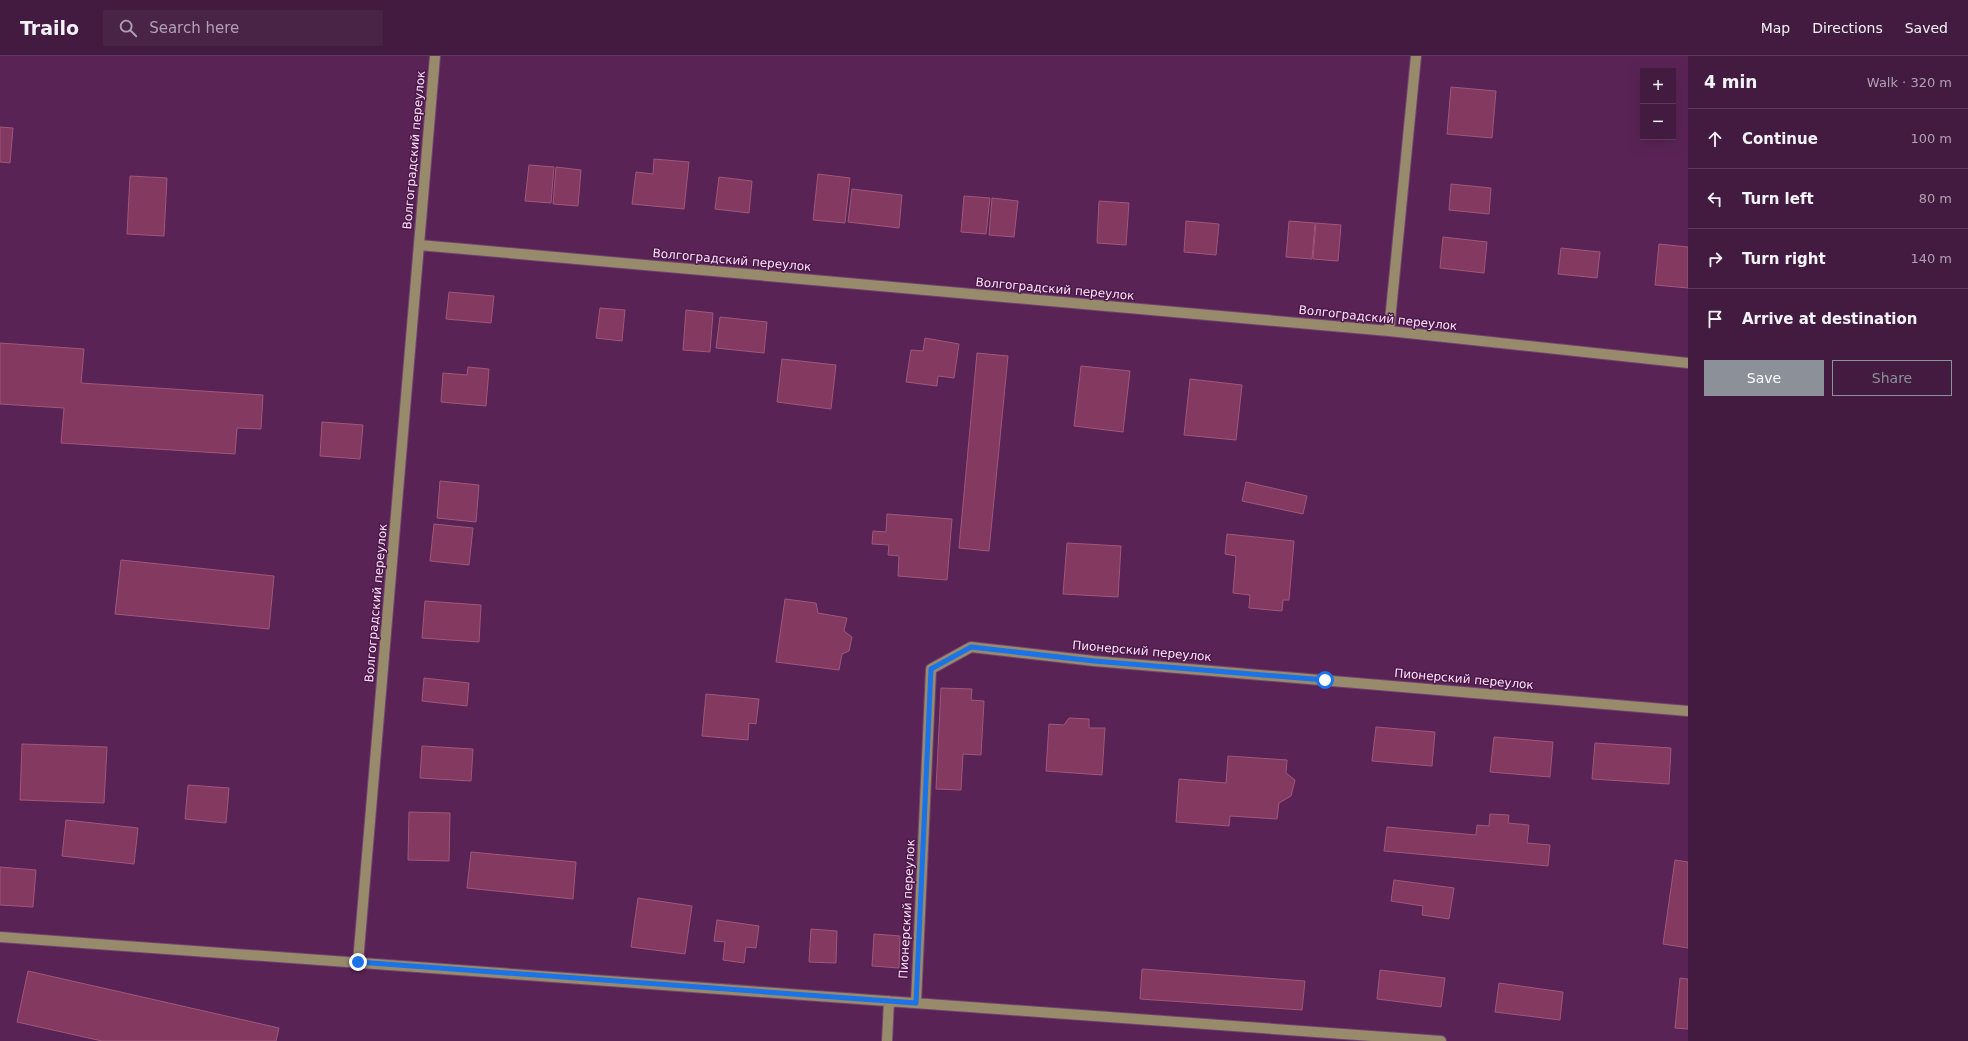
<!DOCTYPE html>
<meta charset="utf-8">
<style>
:root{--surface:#431b40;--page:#4a2447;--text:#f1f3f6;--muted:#afa1b1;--line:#5b3959;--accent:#8c9099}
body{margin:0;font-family:"DejaVu Sans",sans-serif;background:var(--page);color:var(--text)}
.controls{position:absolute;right:12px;top:12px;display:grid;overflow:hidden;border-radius:0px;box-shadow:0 4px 16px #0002}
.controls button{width:36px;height:36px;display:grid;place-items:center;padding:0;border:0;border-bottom:1px solid var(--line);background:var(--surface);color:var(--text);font:20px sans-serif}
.stop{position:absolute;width:12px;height:12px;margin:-9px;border:3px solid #1a73e8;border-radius:50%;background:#fff}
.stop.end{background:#1a73e8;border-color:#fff;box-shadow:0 1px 4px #0008}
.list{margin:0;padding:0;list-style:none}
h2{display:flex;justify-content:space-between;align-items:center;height:52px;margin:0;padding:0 16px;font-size:17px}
h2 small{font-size:13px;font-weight:400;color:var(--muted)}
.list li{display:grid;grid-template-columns:26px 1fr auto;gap:12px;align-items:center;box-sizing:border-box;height:60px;padding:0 16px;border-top:1px solid var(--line)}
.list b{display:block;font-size:15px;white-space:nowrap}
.list em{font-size:13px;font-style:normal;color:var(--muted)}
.actions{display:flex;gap:8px;padding:12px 16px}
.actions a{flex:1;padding:9px 0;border:1px solid var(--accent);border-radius:0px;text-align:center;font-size:14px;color:var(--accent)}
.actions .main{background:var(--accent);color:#fff}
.icon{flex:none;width:22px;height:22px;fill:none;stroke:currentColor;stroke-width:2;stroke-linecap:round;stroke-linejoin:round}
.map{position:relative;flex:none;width:1688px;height:985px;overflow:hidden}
header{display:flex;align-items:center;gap:24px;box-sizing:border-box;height:56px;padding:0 20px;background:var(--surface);border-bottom:1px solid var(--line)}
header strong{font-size:19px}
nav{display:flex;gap:22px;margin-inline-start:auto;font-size:14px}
.search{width:280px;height:36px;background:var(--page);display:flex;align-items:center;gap:10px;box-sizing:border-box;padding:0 14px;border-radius:0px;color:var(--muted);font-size:15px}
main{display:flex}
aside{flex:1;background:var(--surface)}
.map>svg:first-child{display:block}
.building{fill:#843960;stroke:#9f577a}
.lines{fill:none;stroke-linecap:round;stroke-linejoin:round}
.minor-casing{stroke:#734370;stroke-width:12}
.minor{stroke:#978b6c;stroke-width:10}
.route{stroke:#1a73e8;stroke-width:5}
.labels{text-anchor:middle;stroke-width:3;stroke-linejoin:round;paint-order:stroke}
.street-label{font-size:12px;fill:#fee4fb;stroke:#4d194a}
</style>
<header>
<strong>Trailo</strong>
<div class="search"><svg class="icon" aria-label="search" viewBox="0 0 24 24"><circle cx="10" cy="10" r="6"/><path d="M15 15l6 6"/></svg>Search here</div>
<nav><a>Map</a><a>Directions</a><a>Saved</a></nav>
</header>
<main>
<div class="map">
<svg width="1688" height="985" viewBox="0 0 1688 985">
<rect width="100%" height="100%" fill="#592455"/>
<path class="building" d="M1451,31L1496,35L1492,82L1447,78Z
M0,71L13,72L10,107L0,106Z
M654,103L689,106L684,153L632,148L636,116L653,118Z
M529,109L554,111L551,147L525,145Z
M556,111L581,114L578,150L553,148Z
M818,118L850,122L845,167L813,164Z
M130,120L167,122L164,180L127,178Z
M719,121L752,125L749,157L715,153Z
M1451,128L1491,132L1489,158L1449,154Z
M852,133L902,139L899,172L848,166Z
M964,140L990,142L986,178L961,176Z
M992,142L1018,145L1014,181L989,179Z
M1099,145L1129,147L1126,189L1097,187Z
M1186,165L1219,168L1216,199L1184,196Z
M1289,165L1315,167L1312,203L1286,201Z
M1316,167L1341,169L1338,205L1313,203Z
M1443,181L1487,186L1484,217L1440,212Z
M1659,188L1688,191V232L1655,229Z
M1561,192L1600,196L1597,222L1558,218Z
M449,236L494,240L491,267L446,263Z
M600,252L625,254L622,285L596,282Z
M686,254L713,257L710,296L683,294Z
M720,261L767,266L764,297L716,292Z
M925,282L959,288L954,322L938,320L937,330L906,326L911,294L923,295Z
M0,287L84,293L81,327L263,339L261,373L237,372L235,398L61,387L64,352L0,348Z
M977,297L1008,300L989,495L959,492Z
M782,303L836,309L831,353L777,346Z
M1081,310L1130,315L1123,376L1074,370Z
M468,311L489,313L486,350L441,346L443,317L467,319Z
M1190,323L1242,329L1236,384L1184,379Z
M322,366L363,369L360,403L320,400Z
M440,425L479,429L476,466L437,462Z
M1246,426L1307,440L1303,458L1242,445Z
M887,458L952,463L947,524L898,520L899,500L888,499L889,489L872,488L873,475L886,476Z
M434,468L473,472L469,509L430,505Z
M1227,478L1294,485L1289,544H1283L1282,555L1249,552L1250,539L1233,537L1236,500L1225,498Z
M1067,487L1121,490L1118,541L1063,538Z
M121,504L274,520L269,573L115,558Z
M785,543L816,547L818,557L847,562L844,575L852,581L849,595L842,598L839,614L776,606Z
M425,545L481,549L479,586L422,582Z
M424,622L469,627L467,650L422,645Z
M941,632L972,633L971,644L984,645L981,699L963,698L961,734L936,733Z
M706,638L759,643L756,668L749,667L748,684L702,680Z
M1069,662L1089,663V672H1105L1102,719L1046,715L1049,668L1064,669Z
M1376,671L1435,676L1432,710L1372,705Z
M1494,681L1553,686L1550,721L1490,716Z
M1595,687L1671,692L1669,728L1592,723Z
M22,688L107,691L104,747L20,744Z
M422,690L473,693L471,725L420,722Z
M1228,700L1287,704L1286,717L1295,724L1291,740L1279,747L1277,763L1230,760L1229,770L1176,766L1179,723L1226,727Z
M188,729L229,732L226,767L185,763Z
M409,756L450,757L449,805L408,804Z
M1490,758L1509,759L1508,767L1529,769L1527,787L1550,789L1548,810L1384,795L1387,771L1476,779L1477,769L1489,770Z
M66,764L138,772L134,808L62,800Z
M471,796L576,806L573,843L467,832Z
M1675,804L1688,806V892L1663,888Z
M0,811L36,814L33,851L0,849Z
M1394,824L1454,832L1449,863L1422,859L1423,850L1391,845Z
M638,842L692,850L685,898L631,891Z
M717,864L759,870L756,892L746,891L744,907L723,904L725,886L714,885Z
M811,873L837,875L836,907L809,906Z
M874,878L900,880L899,912L872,910Z
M1142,913L1305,925L1302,954L1140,943Z
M1380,914L1445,922L1441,951L1377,943Z
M28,915L279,972L276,985H102L17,966Z
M1680,922L1688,923V973L1675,972Z
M1499,927L1563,936L1560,964L1495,956Z"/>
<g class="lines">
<defs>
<path id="minor" d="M419,189L1389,275L1688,307
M1389,275L1416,0
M0,881L1441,985
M358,906L435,0
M916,947L931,613L971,591L1094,605L1688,655
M887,985L889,945"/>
</defs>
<use href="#minor" class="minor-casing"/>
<use href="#minor" class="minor"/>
</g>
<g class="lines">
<path class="route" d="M358,906L916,947L931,613L971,591L1094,605L1325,624"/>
</g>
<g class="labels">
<g class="street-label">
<text transform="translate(414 94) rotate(-85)" y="4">Волгоградский переулок</text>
<text transform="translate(732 204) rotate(5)" y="4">Волгоградский переулок</text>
<text transform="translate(1055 233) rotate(5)" y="4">Волгоградский переулок</text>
<text transform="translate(1378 262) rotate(6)" y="4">Волгоградский переулок</text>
<text transform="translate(376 547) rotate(-85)" y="4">Волгоградский переулок</text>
<text transform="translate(1142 595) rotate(5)" y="4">Пионерский переулок</text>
<text transform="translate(1464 623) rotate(5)" y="4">Пионерский переулок</text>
<text transform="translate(907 853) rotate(-87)" y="4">Пионерский переулок</text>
</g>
</g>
</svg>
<div class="controls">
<button>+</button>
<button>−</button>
</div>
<div class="stop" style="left:1325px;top:624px"></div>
<div class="stop end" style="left:358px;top:906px"></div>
</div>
<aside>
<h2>4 min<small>Walk · 320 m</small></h2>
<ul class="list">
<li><svg class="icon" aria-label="ahead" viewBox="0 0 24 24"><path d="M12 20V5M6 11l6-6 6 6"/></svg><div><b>Continue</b></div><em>100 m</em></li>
<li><svg class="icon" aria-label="left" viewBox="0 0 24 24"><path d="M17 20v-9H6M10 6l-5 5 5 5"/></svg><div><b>Turn left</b></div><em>80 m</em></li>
<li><svg class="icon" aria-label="right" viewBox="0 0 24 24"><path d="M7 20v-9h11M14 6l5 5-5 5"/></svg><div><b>Turn right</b></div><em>140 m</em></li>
<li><svg class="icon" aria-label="arrive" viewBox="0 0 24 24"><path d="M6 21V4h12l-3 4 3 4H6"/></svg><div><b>Arrive at destination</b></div></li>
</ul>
<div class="actions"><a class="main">Save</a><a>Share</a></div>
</aside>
</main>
